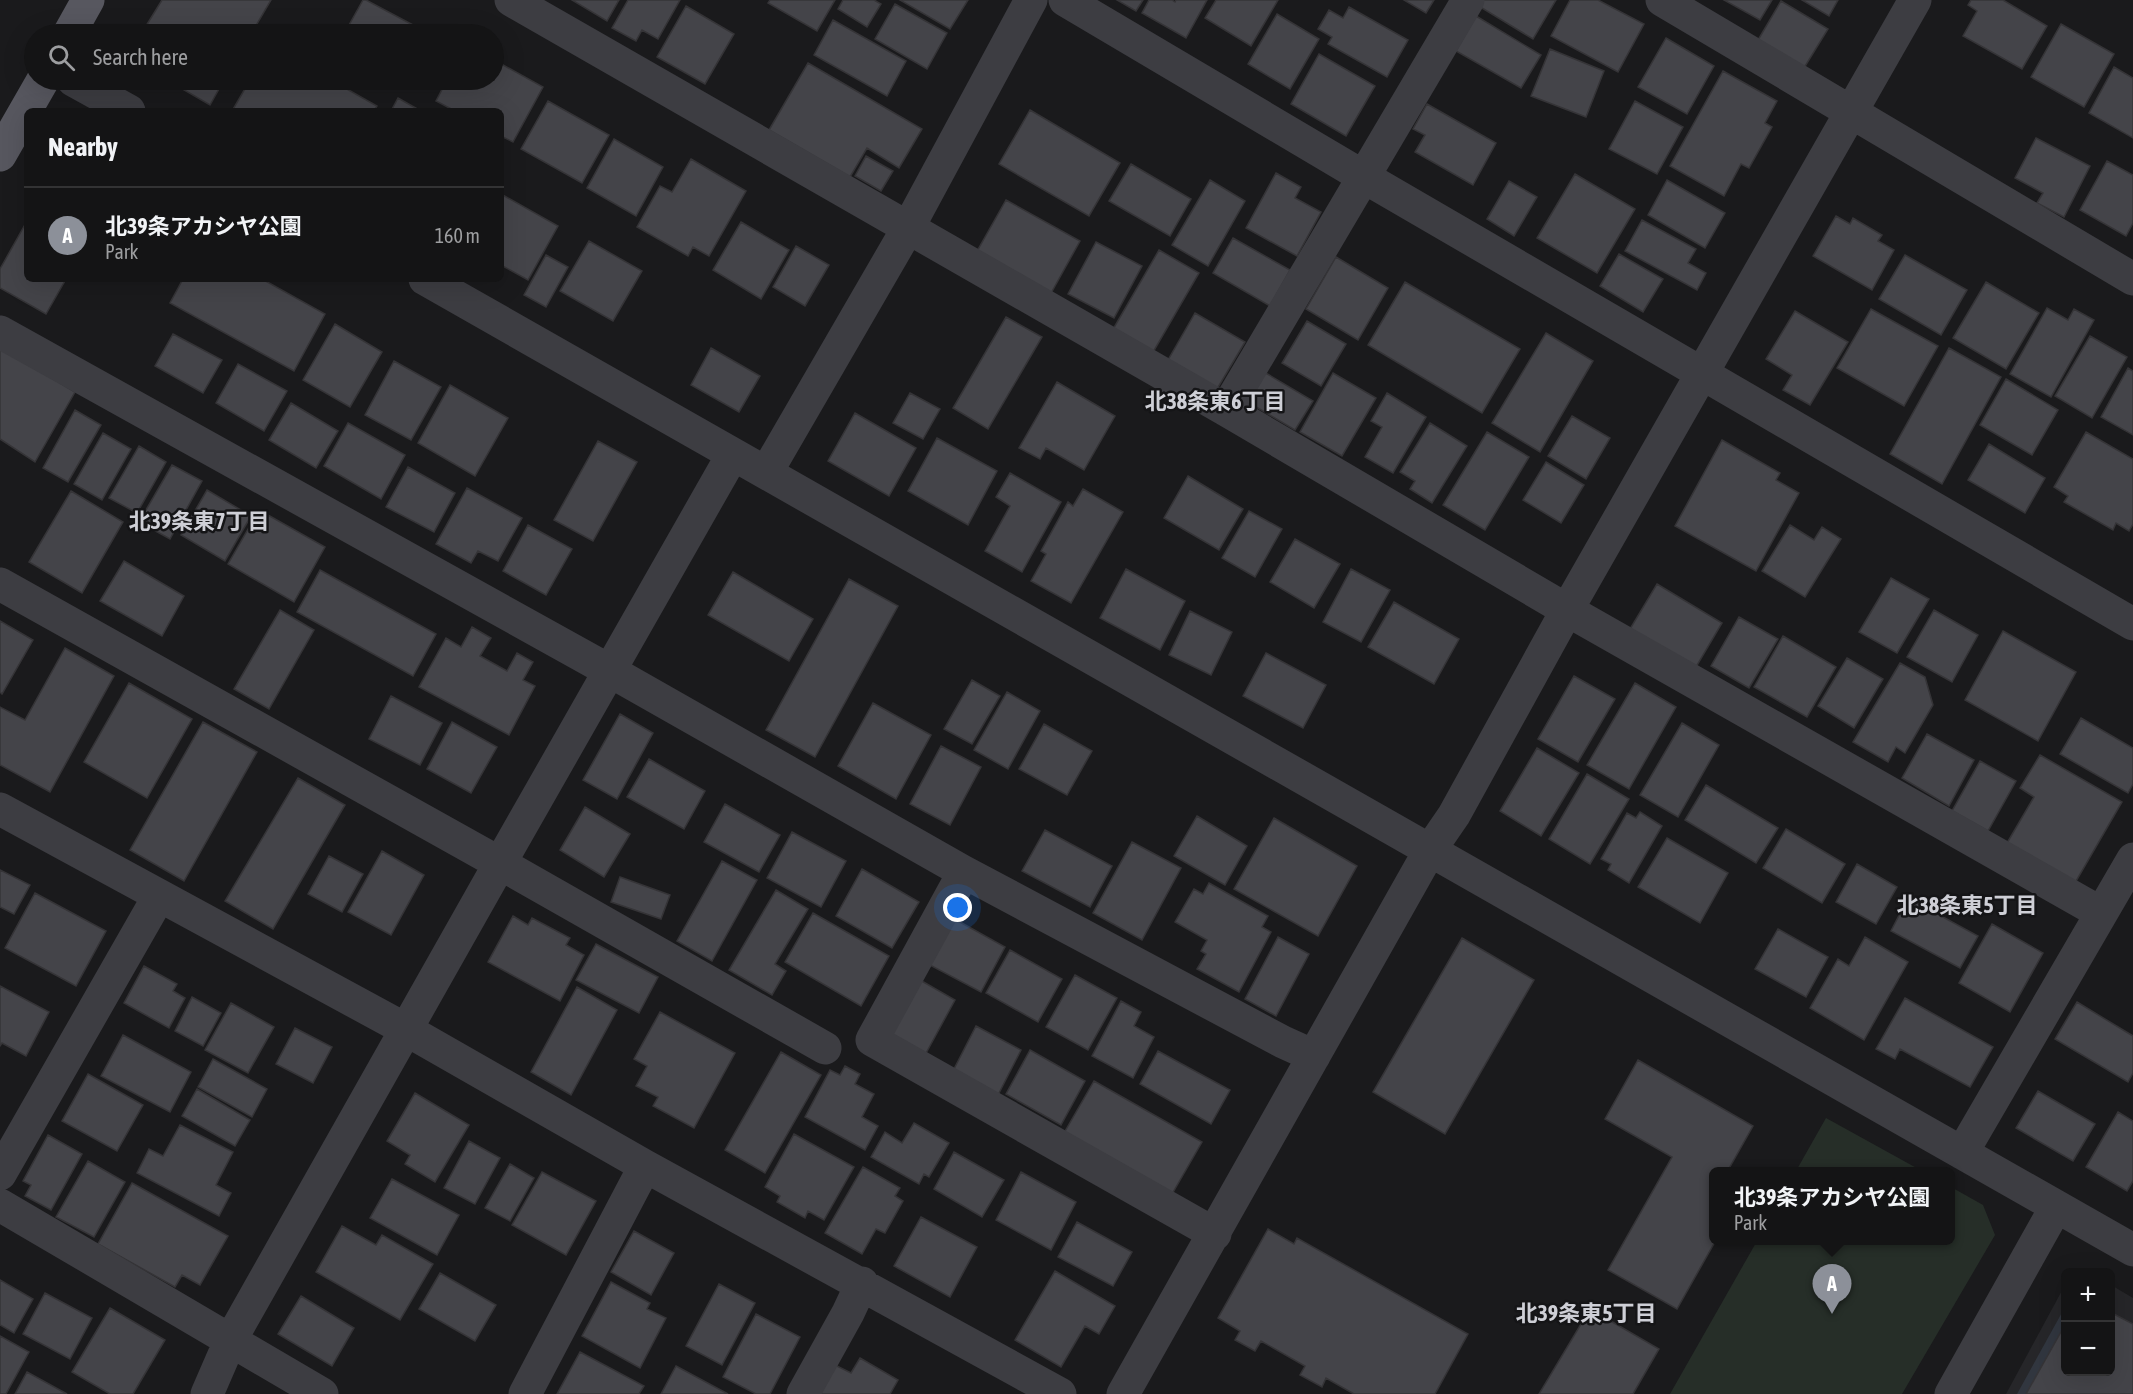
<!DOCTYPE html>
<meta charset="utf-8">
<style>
:root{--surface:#141415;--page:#1d1d1e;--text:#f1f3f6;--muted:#9d9ea0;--line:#333334;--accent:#8c9099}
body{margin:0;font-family:"Asap Condensed","Noto Sans JP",sans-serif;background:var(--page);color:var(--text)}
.controls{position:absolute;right:18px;bottom:18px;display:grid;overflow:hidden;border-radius:9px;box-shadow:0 6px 24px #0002}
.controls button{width:54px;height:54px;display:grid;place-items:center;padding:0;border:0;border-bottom:2px solid var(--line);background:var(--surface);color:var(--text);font:30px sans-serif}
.you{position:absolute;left:958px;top:908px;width:21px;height:21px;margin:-15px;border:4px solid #fff;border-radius:50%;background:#1a73e8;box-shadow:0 0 0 9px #1a73e833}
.badge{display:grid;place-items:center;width:39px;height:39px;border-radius:50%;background:var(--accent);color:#fff;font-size:20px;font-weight:700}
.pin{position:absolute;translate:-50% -50px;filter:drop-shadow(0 2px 3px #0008)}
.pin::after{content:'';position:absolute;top:32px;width:21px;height:18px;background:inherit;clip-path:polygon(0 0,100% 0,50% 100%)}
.popup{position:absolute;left:1709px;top:1167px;width:246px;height:78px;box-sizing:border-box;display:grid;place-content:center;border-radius:9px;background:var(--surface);filter:drop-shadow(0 2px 4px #0005);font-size:20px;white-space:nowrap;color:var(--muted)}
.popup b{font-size:22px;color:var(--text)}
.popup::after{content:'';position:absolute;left:50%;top:100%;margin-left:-12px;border:12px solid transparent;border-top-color:var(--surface)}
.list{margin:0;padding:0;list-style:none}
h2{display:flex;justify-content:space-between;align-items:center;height:78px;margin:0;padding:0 24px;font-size:26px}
h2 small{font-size:20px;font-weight:400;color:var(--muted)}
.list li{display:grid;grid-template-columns:39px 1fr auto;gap:18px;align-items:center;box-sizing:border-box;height:96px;padding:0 24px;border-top:2px solid var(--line)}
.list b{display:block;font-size:22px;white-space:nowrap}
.list p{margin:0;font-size:20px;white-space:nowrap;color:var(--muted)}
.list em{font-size:20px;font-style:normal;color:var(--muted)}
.icon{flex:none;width:33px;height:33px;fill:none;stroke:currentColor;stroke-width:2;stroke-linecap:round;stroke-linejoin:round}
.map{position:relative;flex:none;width:2133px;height:1394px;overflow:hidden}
.search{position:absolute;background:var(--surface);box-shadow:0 6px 24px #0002;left:24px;top:24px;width:480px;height:66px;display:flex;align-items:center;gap:15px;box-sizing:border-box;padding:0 21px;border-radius:33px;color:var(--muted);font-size:22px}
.panel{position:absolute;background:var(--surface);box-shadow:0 6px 24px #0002;left:24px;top:108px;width:480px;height:174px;border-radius:9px}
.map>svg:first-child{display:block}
.built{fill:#262629}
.green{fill:#262e28}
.water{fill:#31363f}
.building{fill:#444449;stroke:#353437;stroke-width:1.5}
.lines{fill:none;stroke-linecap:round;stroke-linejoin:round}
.street{stroke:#3d3d42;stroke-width:33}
.primary{stroke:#57575f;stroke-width:33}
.labels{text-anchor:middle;stroke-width:5;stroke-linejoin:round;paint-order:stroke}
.neighbourhood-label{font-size:22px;font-weight:bold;fill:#cecfd6;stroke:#151517}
</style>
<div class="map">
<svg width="2133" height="1394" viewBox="0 0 2133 1394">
<rect width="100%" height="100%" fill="#1a1a1c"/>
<path class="built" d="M2065,1285L2066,1372H2110L2111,1285L2133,1298V1394H2006Z"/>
<path class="green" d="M1826,1118L1922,1171H1796Z
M1951,1187L1983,1205L1995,1235L1902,1394H1670L1757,1241L1950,1240Z"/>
<path class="water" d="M2065,1307L2066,1372H2110L2133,1329L2104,1394H2017Z"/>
<path class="building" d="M162,0H271L251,34H141Z
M363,0H366L430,34H344Z
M572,0H619L607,21Z
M628,0H680L658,39L642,30L636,41L612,28Z
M770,0H835L817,31L768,3Z
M843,0H874L881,4L867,27L838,9Z
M900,0H968L950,29Z
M1117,0H1143L1136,11Z
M1149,0H1172L1175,2L1176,0H1207L1186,38L1142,13Z
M1216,0H1278L1251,46L1205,18Z
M1404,0H1434L1426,13Z
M1480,0H1556L1533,39L1477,5Z
M1570,0H1598L1644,24L1618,72L1551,36Z
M1724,0H1772L1760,20Z
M1802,0H1838L1829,16Z
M1971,0H2003L2047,26L2022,69L1963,36L1977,11L1968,5Z
M1781,1L1828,29L1804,68L1758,40Z
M895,4L947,33L927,69L875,39Z
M686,6L734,34L705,84L657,57Z
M1349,7L1408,40L1387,77L1328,44L1332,37L1318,29L1329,10L1343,18Z
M1277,14L1319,39L1290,89L1248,64Z
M1476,16L1541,55L1521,88L1456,51Z
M833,20L906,61L887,96L814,55Z
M2061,24L2114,54L2084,107L2031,77Z
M1666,38L1714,66L1687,114L1638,87Z
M1550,49L1604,71L1586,117L1531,96Z
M1319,54L1375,86L1346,136L1291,104Z
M494,60L543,87L513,142L501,136V111H455L436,101L447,80H494Z
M808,63L922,129L899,168L867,148L850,177L769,130Z
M2114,67L2133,78V138L2089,113Z
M1723,71L1777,101L1765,123L1772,127L1749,168L1741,164L1724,196L1670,166Z
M167,80H224L210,105Z
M250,80H331L377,106L374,111H232Z
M398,98L421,111H391Z
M548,101L609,135L582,183L521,149Z
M1635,101L1683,127L1657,174L1609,149Z
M1427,104L1496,143L1473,185L1415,152L1425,135L1413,129Z
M1030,110L1120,163L1089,216L999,164Z
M2036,138L2090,166L2064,217L2037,203L2043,193L2015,178Z
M614,139L663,167L636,216L587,188Z
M866,156L893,171L881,191L855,176Z
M691,159L746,191L709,256L693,247L688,256L637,227L660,186L672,192Z
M2107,161L2133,175V223L2126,236L2080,210Z
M1131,164L1191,199L1170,236L1109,201Z
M1276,173L1301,187L1295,198L1321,212L1297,256L1246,228Z
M1575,174L1635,209L1597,273L1537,238Z
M1210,180L1245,201L1208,266L1172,245Z
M1667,180L1725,213L1705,248L1648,215Z
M1509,181L1537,197L1514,236L1487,219Z
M501,194L558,226L528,280L501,265Z
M1006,200L1080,241L1050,295L976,253Z
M1836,216L1850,224L1853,218L1882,235L1878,241L1894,250L1872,290L1813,256Z
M1642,220L1696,249L1688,263L1706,273L1697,290L1625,251Z
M27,221V279H66L46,314L0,288V269Z
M741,222L789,250L761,299L713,270Z
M1233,238L1290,270L1270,306L1213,273Z
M589,241L642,271L613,321L560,291Z
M1096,242L1142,266L1114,318L1068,294Z
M796,246L829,265L805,306L773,287Z
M1159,250L1199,273L1152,354L1112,331Z
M1619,254L1663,279L1643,312L1600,286Z
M546,255L568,267L546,307L524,295Z
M1905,255L1967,290L1941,335L1879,299Z
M1336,257L1388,288L1358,340L1306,309Z
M183,279H262L325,314L294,371L170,303Z
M1405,282L1520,349L1482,413L1368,345Z
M1986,282L2039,313L2006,369L1953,338Z
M2047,308L2068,320L2074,309L2094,320L2051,397L2010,374Z
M1871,309L1938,346L1904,406L1837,368Z
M1795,311L1848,342L1810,405L1783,390L1792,375L1766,359Z
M1195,313L1245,342L1217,389L1168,360Z
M1006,317L1042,337L988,429L953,408Z
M1307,321L1346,344L1321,386L1282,363Z
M335,324L382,352L350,407L303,380Z
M1546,333L1593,361L1540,452L1492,423Z
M173,334L222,360L203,393L155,366Z
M2090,336L2127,357L2092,418L2055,396Z
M0,346L75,392L35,462L0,439Z
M711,348L760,376L739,412L691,385Z
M1949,348L2001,377L1942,484L1890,454Z
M394,361L441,387L411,440L365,415Z
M238,364L287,391L264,431L216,403Z
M2128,368L2133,371V435L2101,417Z
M1264,372L1313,401L1295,430L1246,401Z
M1333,373L1376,398L1342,456L1300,432Z
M2006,379L2058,410L2032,455L1980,425Z
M1057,382L1115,416L1084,470L1046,448L1040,459L1019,448Z
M450,385L508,418L475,476L418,443Z
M910,393L940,409L923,439L893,423Z
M1387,393L1426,417L1393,473L1365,457L1382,427L1371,421Z
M291,403L338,431L316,468L269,440Z
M75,410L101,425L68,482L43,468Z
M855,413L916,448L889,496L828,461Z
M1572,416L1610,438L1586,479L1548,456Z
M348,423L405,455L381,499L324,466Z
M1430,423L1467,446L1432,503L1410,489L1415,481L1400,472Z
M1487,432L1529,457L1485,530L1443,505Z
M2086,432L2133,459V524L2129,531L2116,523L2113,530L2064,502L2068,496L2054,487Z
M103,433L131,449L102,500L74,484Z
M937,438L997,471L968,525L908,491Z
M1722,440L1780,473L1776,480L1799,493L1756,571L1675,526Z
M598,441L637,462L593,541L554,520Z
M1989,444L2045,478L2025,513L1968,480Z
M139,446L166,462L137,513L109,498Z
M1546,462L1584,485L1561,523L1523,500Z
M172,465L202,481L170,539L139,522Z
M408,467L455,493L434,532L386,507Z
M1010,473L1061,502L1022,572L985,551L1010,506L996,497Z
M1188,476L1243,509L1219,550L1164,518Z
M467,488L522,518L498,561L478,551L471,563L436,544Z
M1083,489L1123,512L1071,603L1031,581L1046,554L1041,551L1068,502L1073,506Z
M207,490L251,516L225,561L181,535Z
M71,491L123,522L82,593L29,562Z
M259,510L325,547L294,602L228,564Z
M1249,511L1282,529L1255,577L1222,558Z
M528,525L572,549L546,595L503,571Z
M1790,525L1814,540L1822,527L1841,539L1805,597L1762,571Z
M1295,539L1340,564L1314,608L1270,582Z
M124,561L184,596L162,636L100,601Z
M1126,569L1185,601L1160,650L1100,618Z
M1351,569L1390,590L1361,642L1323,622Z
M320,570L436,634L413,676L297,612Z
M733,572L813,619L789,661L708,615Z
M1891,578L1929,599L1897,653L1859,632Z
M849,579L898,606L815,757L766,730Z
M1657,584L1722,623L1696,667L1630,629Z
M1394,602L1459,639L1434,684L1368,647Z
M280,610L314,630L269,709L234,689Z
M1934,610L1978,635L1952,682L1907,657Z
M1190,611L1232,632L1211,675L1169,655Z
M1739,617L1778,639L1749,688L1711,666Z
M0,621L33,640L2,694L0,692Z
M472,627L491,638L480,656L507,671L517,653L533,662L523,680L535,686L509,735L419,687L446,638L461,647Z
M2003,631L2076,672L2038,741L1965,700Z
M1783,636L1836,667L1807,717L1754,687Z
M65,648L114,676L50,792L0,765V707L25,720Z
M1266,653L1326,685L1303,728L1243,696Z
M1847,658L1883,679L1854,728L1818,706Z
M1900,663L1925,677L1933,705L1905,753L1896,747L1888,762L1853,742Z
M1574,676L1615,699L1578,762L1538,739Z
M972,680L1000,696L972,744L944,729Z
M129,683L192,719L147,798L84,762Z
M1635,683L1676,707L1629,789L1587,765Z
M1007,692L1040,711L1008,769L974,750Z
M391,696L442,723L420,765L369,739Z
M873,703L931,735L896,799L838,766Z
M620,714L653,733L617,799L583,780Z
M2081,718L2133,748V784L2128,793L2060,754Z
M203,722L257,752L184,881L130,850Z
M452,722L497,747L471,793L427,769Z
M1682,723L1719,745L1678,817L1640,795Z
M1044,724L1092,751L1067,795L1019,769Z
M1927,734L1974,760L1949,806L1902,778Z
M941,746L981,767L950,825L910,804Z
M1537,748L1579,773L1541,836L1500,811Z
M2040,755L2122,802L2075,883L2007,843L2034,797L2020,788Z
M649,759L705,791L684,829L627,797Z
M1980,761L2016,781L1988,831L1952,811Z
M1587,774L1629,799L1590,864L1549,839Z
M298,778L345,805L273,929L225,901Z
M1706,785L1778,828L1756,863L1685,820Z
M725,804L780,835L759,872L704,842Z
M585,807L630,834L604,877L560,850Z
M1640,812L1662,826L1629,883L1608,870L1611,864L1601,859L1627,813L1636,818Z
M1197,816L1247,846L1225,885L1174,856Z
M1274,818L1357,866L1318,936L1234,889Z
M1786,829L1845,864L1822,903L1763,868Z
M1045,830L1112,866L1090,907L1022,871Z
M792,832L846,861L821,907L767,878Z
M1667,838L1728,873L1700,923L1638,887Z
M1132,842L1181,868L1142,940L1093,913Z
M382,851L424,875L391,935L348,912Z
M329,856L363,874L342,912L308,894Z
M722,861L757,880L712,961L677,941Z
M1857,864L1897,887L1876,924L1836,902Z
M862,869L919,902L892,948L836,916Z
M0,870L30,885L14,914L0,907Z
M620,877L670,895L661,919L611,902Z
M1209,883L1268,916L1262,927L1271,932L1239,992L1197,969L1206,954L1201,951L1207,940L1175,922L1194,889L1203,894Z
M776,890L808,909L775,964L786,971L772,995L729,970Z
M35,893L106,931L76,986L5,948Z
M1908,898L1978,936L1960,968L1891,931Z
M813,913L889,956L861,1006L785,962Z
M513,916L528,925L532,918L570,938L566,945L584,955L560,1001L488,962Z
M951,917L1005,947L981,992L926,963Z
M1992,924L2043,953L2010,1012L1959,983Z
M1778,929L1828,957L1806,997L1755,969Z
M1278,937L1309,954L1276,1016L1245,999Z
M1865,937L1908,962L1864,1040L1810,1008L1838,959L1849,966Z
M1462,938L1534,980L1445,1134L1373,1092Z
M596,944L658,977L639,1013L576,980Z
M1010,950L1062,979L1038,1022L986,993Z
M144,966L177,984L173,991L185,998L169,1028L124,1003Z
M1075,975L1117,998L1088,1050L1046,1027Z
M920,980L955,1000L925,1055L889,1035Z
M0,986L49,1012L26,1056L2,1043L0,1046Z
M577,987L617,1010L571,1095L531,1072Z
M192,997L221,1013L203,1046L175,1031Z
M1905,998L1993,1047L1970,1087L1900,1049L1895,1059L1876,1049Z
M1121,1001L1141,1012L1134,1026L1154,1037L1133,1078L1092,1056Z
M2077,1002L2133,1036V1073L2128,1082L2055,1039Z
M231,1003L274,1027L248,1073L205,1050Z
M660,1012L735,1053L694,1128L653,1106L658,1097L636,1086L647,1066L634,1059Z
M976,1026L1021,1050L998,1095L953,1071Z
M295,1028L332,1047L313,1083L276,1064Z
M123,1035L191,1072L170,1112L101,1076Z
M1030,1050L1085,1081L1061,1125L1006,1094Z
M1158,1051L1230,1090L1211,1124L1140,1084Z
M781,1052L821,1075L765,1173L725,1150Z
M213,1059L267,1089L252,1117L198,1087Z
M1638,1060L1753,1126L1727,1172H1714V1195L1711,1201L1714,1202V1240H1716L1677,1309L1608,1270L1672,1157L1605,1119Z
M845,1066L860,1074L855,1084L874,1094L862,1117L878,1126L865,1150L805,1117L830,1070L840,1075Z
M88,1074L143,1105L117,1151L62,1121Z
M1094,1081L1202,1142L1172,1194L1064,1133Z
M197,1089L250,1120L235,1146L182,1116Z
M2038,1091L2095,1124L2073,1161L2016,1128Z
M415,1093L469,1125L435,1182L405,1164L410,1155L387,1141Z
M2118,1112L2133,1121V1181L2127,1191L2086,1167Z
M914,1123L949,1143L929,1177L924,1174L919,1184L871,1157L885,1132L902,1143Z
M180,1125L233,1152L216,1185L231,1193L219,1216L137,1173L149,1149L163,1156Z
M794,1134L854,1167L824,1220L808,1211L805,1218L777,1202L780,1196L765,1187Z
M48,1135L82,1154L51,1210L25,1196L31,1185L23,1181Z
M469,1141L500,1158L475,1204L444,1188Z
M954,1152L1004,1180L982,1217L934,1189Z
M88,1161L125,1182L94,1237L56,1217Z
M510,1164L534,1178L510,1221L485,1208Z
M863,1167L900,1188L895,1196L903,1201L885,1233L876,1229L862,1254L825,1233Z
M542,1172L596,1201L566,1255L512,1225Z
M1021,1172L1076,1202L1051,1250L996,1220Z
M392,1179L459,1215L437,1255L370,1218Z
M132,1183L228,1236L200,1285L182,1275L175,1287L98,1244Z
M921,1217L977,1247L950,1297L894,1266Z
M1077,1222L1132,1252L1113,1286L1058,1257Z
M342,1226L376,1245L382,1235L433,1264L400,1320L316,1272Z
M1268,1229L1294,1244L1297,1238L1468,1334L1435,1394H1354L1326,1378L1322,1387L1300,1375L1305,1366L1261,1341L1255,1351L1235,1340L1240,1331L1218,1318Z
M634,1231L674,1253L651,1295L611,1272Z
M1055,1271L1115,1306L1099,1334L1085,1326L1061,1367L1015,1340Z
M440,1273L496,1305L475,1341L419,1309Z
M0,1280L33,1299L14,1333L0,1325Z
M611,1282L650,1303L647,1309L666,1318L640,1368L582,1336Z
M719,1284L755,1303L722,1365L686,1346Z
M45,1293L92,1318L70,1359L23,1334Z
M301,1296L354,1328L332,1366L278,1334Z
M110,1308L165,1340L133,1394H110L72,1372Z
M1590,1309L1659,1349L1633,1394H1539Z
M2110,1312L2133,1324V1394H2026L2066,1323V1372H2110Z
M756,1314L800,1337L770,1394H756L723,1377Z
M0,1336L29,1352L6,1394H0Z
M580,1352L644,1386L639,1394H557Z
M860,1358L898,1380L890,1394H816L833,1364L851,1373Z
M676,1366L728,1394H661Z
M27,1372L67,1394H15Z"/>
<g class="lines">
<path class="street" d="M511,0L1226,410L1567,610L2101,913
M1065,0L1364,177L2133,624
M1662,0L2133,279
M73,80L129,111
M425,279L2133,1250
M0,332L610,671L964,872L1283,1042L1314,1056
M1226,410L1468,0
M766,473L908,228L1031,0
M0,584L501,864L825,1048
M0,809L405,1029L645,1166L1060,1394
M964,872L872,1040L1215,1234
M1962,1153L2133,859
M0,1174L159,896
M0,1205L322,1394
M207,1394L230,1341C396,1045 565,749 733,454
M525,1394L645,1166
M803,1394L848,1313L862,1283
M1123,1394L1430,850L1454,815L1567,610L1915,0
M1951,1394L2056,1207"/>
<path class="primary" d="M69,34L88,0
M0,155L43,80"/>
</g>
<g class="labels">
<g class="neighbourhood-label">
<text x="1215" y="409">北38条東6丁目</text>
<text x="199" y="529">北39条東7丁目</text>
<text x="1967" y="913">北38条東5丁目</text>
<text x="1586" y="1321">北39条東5丁目</text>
</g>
</g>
</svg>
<div class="controls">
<button>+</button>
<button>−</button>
</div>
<div class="you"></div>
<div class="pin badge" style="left:1832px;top:1314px">A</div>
<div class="popup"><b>北39条アカシヤ公園</b>Park</div>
<div class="search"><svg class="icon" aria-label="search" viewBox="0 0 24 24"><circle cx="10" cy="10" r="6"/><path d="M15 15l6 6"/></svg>Search here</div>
<section class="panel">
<h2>Nearby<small></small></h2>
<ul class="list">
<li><span class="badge">A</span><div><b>北39条アカシヤ公園</b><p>Park</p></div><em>160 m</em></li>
</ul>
</section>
</div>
